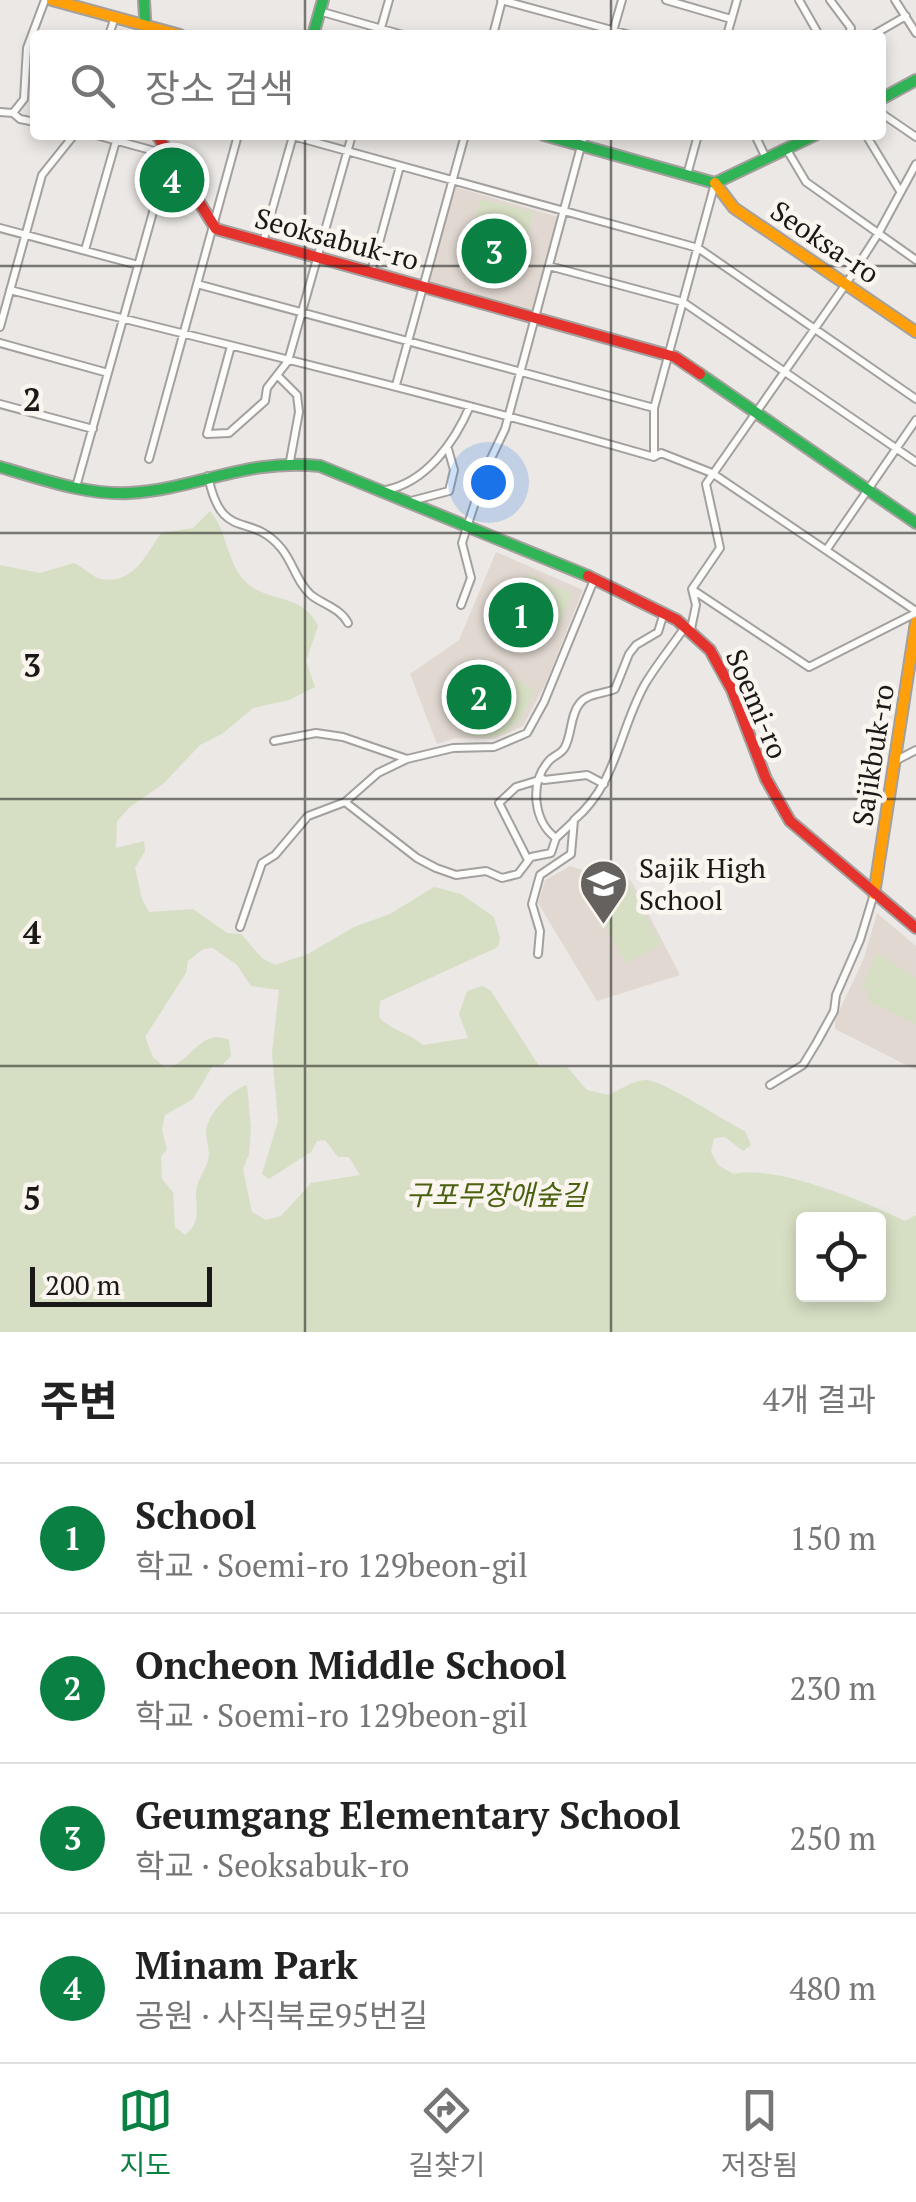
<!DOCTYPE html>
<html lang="ko">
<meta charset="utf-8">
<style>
:root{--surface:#fff;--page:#f6f6f6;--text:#222;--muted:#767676;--line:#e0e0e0;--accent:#0b8043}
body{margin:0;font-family:"PT Serif","Noto Sans KR",serif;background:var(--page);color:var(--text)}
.controls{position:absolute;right:30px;bottom:30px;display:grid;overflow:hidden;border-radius:10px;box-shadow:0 5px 15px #0003}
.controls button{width:90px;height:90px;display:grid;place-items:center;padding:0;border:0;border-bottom:2px solid var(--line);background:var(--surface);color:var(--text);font:50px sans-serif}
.scale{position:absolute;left:30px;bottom:25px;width:182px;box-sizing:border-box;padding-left:10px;border:5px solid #1b1917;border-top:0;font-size:28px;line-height:35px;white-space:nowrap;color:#1b1917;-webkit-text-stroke:8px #fbf5ef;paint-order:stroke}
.you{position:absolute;left:488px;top:482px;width:35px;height:35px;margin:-25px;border:8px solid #fff;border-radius:50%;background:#1a73e8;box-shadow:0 0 0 15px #1a73e833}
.badge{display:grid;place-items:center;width:65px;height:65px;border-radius:50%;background:var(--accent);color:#fff;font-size:32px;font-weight:700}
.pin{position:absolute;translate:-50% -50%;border:5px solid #fff;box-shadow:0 2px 10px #0006}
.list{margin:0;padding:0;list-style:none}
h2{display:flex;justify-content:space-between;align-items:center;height:130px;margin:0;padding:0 40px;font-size:42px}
h2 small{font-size:32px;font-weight:400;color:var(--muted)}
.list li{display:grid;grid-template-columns:65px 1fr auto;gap:30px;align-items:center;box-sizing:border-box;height:150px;padding:0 40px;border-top:2px solid var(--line)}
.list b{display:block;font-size:38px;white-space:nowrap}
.list p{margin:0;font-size:32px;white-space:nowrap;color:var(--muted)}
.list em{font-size:32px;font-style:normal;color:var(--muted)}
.icon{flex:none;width:55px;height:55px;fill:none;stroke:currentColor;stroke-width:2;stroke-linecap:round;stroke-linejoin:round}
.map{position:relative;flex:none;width:916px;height:1332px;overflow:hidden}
.search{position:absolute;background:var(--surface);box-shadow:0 5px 15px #0003;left:30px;right:30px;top:30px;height:110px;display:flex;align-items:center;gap:25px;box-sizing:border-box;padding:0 35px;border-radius:10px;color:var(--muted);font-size:38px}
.sheet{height:730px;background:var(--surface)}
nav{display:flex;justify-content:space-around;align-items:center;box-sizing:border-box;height:140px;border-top:2px solid var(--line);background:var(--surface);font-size:28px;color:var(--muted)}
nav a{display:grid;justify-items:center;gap:5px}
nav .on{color:var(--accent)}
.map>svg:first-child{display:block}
.built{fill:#e1d9d1}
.green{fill:#d6dfc3;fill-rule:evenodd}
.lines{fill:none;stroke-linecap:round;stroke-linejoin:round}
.street-casing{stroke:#a3a09e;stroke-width:10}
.fast-casing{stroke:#a3a09e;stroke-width:14}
.slow-casing{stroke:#a3a09e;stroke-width:14}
.jam-casing{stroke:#a3a09e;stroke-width:14}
.street{stroke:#fcfcfb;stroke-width:6}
.fast{stroke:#30b455;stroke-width:10}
.slow{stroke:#ff9f0a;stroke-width:10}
.jam{stroke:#e5322d;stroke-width:10}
.grid{fill:none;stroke:#1b1917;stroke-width:2.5;stroke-opacity:0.55}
.labels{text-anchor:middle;stroke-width:9;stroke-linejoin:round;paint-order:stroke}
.street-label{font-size:28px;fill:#1b1917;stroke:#fbf5ef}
.poi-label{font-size:28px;fill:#1b1917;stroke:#fbf5ef;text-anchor:start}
.park-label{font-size:28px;font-style:italic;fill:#4a6111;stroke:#fbf5ef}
.grid-label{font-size:32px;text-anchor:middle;font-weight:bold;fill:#1b1917;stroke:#fbf5ef;stroke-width:9;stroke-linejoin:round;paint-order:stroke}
</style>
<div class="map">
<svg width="916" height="1332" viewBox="0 0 916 1332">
<rect width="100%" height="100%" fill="#ebe8e5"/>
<path class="built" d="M455,187L559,217L534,310L427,285Z
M496,552L583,590L546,683L523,726L495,739L455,738L437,744L410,674L459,640Z
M570,866L595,874L626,877L632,882L680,975L597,1001L538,903L545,880Z
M877,913L916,946V1070L835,1029V1020L864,958Z"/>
<path class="green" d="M480,199L533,212L515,285L462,271Z
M210,511C229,532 226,570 252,587C277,603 303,595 318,626L306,661L315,687L289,700L253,708L222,734L200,745L163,784L130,807L117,821L116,848L144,841L145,851L135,868L142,899L149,912L193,909L227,933L241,934L262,958L275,965L308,954L354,927L390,914L434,887L461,894L494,917L500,938L498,947L380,1001L379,1017C392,1031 406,1031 423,1045L468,1038L459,1014L467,991L483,986L491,991L539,1066L567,1067L587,1090L608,1095C620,1090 632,1081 645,1080C664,1080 723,1121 745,1131L751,1145L743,1151L725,1137L714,1138L711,1152L718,1165L734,1174C775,1164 866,1202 905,1221L916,1215V1332H0V565L40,573L74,563C83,567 92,577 101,579C133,585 146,555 161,533L193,528ZM213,948L237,965L251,986L279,990L272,1053L278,1121L262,1174L269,1179L311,1152L317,1141L325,1140L338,1157H349L360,1175L311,1183L281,1216L266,1220L252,1212L243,1169L249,1154L251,1128L247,1085C230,1090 208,1114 206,1131C206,1139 209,1147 209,1155C208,1168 197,1179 196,1192C196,1211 201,1222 185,1235L175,1227L173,1192L162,1179L161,1157L167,1149L162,1130L165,1115L193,1099L212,1067L222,1065L231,1056L229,1040C200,1027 191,1064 166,1068L153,1057L145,1037L186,973L188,961L203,949ZM804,1220H878V1294H804Z
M528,575L573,594L557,630L512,611Z
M484,666L535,689C521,721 509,745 468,735Z
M610,883H628L661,944L626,963L588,897Z
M877,953L916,978V1024L866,1000L868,992L862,987Z"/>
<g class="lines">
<defs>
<path id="street" d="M501,0L630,35
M666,0L731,19
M799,0L819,35
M830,0L851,28L848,35
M895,0L916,33
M319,11L403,35
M109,35L115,17
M379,35L389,0
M493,35L502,0
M612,35L622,0
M727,35L737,0
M873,35L906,16
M0,112L13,113L24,99L27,48L45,0
M13,113L20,119L35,122
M881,113L916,137
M289,135L698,248L916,399
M755,135L766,158
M866,135L900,191
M787,150L806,182L916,260
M687,175L698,135
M0,228L138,265
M263,242L293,136
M85,250L116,141
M549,266L683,302L916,462
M371,272L400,166
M197,284L654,408
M10,290C225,345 441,395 654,457L661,453L712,473L916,611
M0,327L42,175L74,135
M0,343L108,373
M231,346L207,434L229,433L265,401L267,388L288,361L352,135
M278,376L297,395L299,412L290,461
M396,385L465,135
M0,404L93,429
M654,456V408L715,183
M149,459L238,135
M208,476C222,544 249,510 281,548C293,562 297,583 311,595C324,605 340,608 348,623
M76,487L169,155L96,135
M386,490C427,482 455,441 470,406
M411,501L449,491L454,470L448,449
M827,549L916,420
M693,590L809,667L916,613
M461,605L471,578L462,543L485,471L505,429L584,135
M691,629L696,605L692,589L720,548L706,484L846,284L878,234L916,164
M274,741L316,733L343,737L407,759
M895,761L916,750
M541,777L544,780L587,775L604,784
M345,802L417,858L436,868L456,875L486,871L502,878L518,874L531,857L551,853L556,838L573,822
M556,838C534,822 529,784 548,762C553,755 561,755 565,747C572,734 570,715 580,703C588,693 604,694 615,689L629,654L636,645L658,632L664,613
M528,860L499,803L516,787L539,780
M240,927L262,863L275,855L308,816L345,802L378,773L407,759L453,748L494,747L527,733L544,702L594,580
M538,954L540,931L532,904L540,875L571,854L574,820C617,784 619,730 645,684C657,664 672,646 685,627
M770,1085L803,1065L817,1042L834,1011L836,995L860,940L874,894"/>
<path id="fast" d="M144,0L146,35
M313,35L323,0
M881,99L916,80
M544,135L715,183L815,135
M700,374L916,523
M0,467C42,479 85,495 129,493C198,489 245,458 320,466L588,576"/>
<path id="slow" d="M52,0L180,35
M715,183L734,208L916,332
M874,894L916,622"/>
<path id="jam" d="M157,135L216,229L675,357L700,374
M588,576L677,620L710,650L732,690L766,779L790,821L916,928"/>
</defs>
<use href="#street" class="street-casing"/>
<use href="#fast" class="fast-casing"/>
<use href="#slow" class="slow-casing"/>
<use href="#jam" class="jam-casing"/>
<use href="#street" class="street"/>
<use href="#fast" class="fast"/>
<use href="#slow" class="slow"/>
<use href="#jam" class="jam"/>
</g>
<path class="grid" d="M305,0V35M611,0V35M305,135V1332M611,135V1332M0,266H916M0,533H916M0,799H916M0,1066H916"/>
<defs>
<symbol id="school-pin" viewBox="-11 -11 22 30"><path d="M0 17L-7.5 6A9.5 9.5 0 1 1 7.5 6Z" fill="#64615f" stroke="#fbf5ef"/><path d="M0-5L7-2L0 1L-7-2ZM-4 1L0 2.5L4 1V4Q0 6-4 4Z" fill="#fff"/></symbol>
</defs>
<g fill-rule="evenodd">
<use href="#school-pin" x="576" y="856" width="55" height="75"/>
</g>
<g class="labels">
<g class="street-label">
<text transform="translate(337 239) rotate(15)" y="10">Seoksabuk-ro</text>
<text transform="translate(825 242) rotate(34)" y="10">Seoksa-ro</text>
<text transform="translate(757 704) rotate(67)" y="10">Soemi-ro</text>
<text transform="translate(873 755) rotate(-81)" y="10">Sajikbuk-ro</text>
</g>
<g class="poi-label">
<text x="639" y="878">Sajik High<tspan x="639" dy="32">School</tspan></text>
</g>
<g class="park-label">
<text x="496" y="1205">구포무장애숲길</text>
</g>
</g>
<g class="grid-label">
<text x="32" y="411">2</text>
<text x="32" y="677">3</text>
<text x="32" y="944">4</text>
<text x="32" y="1210">5</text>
</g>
</svg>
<div class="controls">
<button><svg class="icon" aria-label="locate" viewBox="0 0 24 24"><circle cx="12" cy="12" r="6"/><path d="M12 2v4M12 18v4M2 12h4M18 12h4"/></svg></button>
</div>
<div class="scale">200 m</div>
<div class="you"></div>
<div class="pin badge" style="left:521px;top:615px">1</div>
<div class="pin badge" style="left:479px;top:697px">2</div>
<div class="pin badge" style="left:494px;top:251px">3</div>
<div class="pin badge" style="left:172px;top:180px">4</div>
<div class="search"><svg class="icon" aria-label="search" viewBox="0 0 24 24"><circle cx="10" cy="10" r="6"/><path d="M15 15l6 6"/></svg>장소 검색</div>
</div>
<section class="sheet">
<h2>주변<small>4개 결과</small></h2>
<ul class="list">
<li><span class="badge">1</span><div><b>School</b><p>학교 · Soemi-ro 129beon-gil</p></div><em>150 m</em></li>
<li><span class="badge">2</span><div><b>Oncheon Middle School</b><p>학교 · Soemi-ro 129beon-gil</p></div><em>230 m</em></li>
<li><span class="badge">3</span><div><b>Geumgang Elementary School</b><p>학교 · Seoksabuk-ro</p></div><em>250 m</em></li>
<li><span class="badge">4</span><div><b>Minam Park</b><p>공원 · 사직북로95번길</p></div><em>480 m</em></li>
</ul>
</section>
<nav>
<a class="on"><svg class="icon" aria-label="map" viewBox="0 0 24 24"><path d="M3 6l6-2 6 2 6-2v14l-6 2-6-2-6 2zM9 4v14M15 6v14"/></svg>지도</a>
<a><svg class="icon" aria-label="directions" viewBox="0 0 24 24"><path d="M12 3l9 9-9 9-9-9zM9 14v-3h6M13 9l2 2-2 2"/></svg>길찾기</a>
<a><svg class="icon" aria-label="saved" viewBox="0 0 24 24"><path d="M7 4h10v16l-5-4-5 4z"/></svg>저장됨</a>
</nav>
